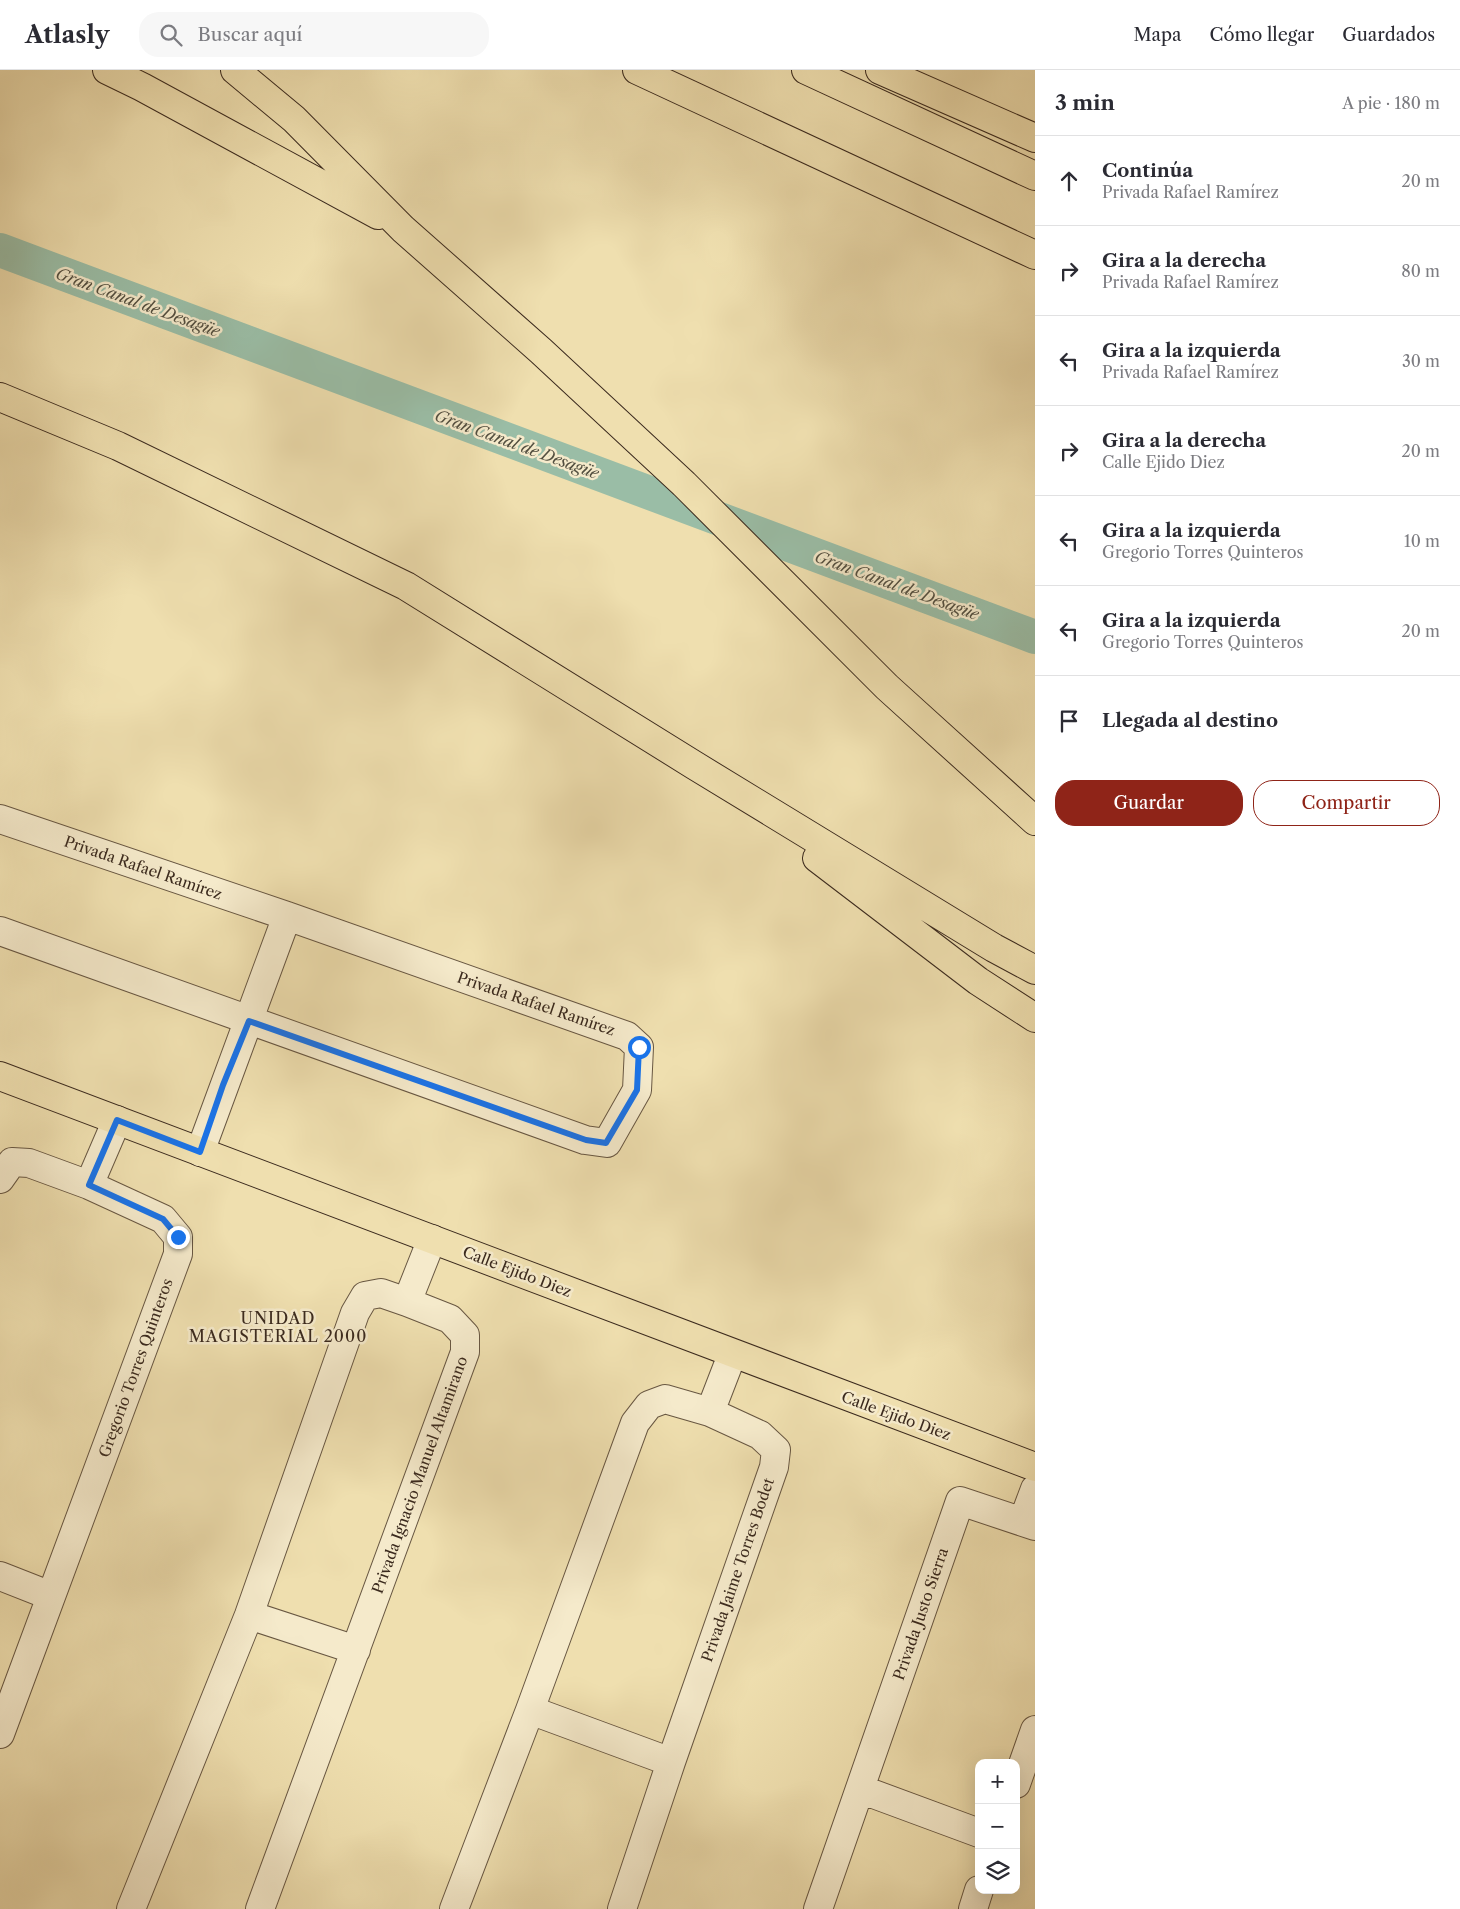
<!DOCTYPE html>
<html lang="es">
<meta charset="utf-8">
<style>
:root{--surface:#fff;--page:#f7f7f7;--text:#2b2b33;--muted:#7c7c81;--line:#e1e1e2;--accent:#8f2418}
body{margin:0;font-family:"Libre Caslon Text",serif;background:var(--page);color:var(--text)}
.controls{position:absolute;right:15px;bottom:15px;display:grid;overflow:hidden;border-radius:10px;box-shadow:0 5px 20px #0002}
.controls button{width:45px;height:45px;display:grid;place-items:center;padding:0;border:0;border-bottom:1px solid var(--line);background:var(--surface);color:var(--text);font:25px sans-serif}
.stop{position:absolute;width:15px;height:15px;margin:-11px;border:4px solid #1a73e8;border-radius:50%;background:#fff}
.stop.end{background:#1a73e8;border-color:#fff;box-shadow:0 1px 5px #0008}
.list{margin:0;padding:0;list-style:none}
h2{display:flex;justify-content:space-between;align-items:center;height:65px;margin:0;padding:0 20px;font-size:21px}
h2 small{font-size:16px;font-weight:400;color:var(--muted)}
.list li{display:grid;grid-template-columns:32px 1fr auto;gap:15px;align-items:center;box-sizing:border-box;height:90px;padding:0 20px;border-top:1px solid var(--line)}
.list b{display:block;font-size:19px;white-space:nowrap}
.list p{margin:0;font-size:16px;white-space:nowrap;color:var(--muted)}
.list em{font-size:16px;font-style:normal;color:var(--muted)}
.actions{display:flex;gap:10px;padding:15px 20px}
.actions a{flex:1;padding:11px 0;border:1px solid var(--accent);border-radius:20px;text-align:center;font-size:18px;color:var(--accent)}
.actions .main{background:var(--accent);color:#fff}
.icon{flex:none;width:28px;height:28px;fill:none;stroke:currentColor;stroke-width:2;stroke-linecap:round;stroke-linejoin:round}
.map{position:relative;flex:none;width:1035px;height:1839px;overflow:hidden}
header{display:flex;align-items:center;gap:30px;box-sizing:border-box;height:70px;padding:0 25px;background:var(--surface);border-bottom:1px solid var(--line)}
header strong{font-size:24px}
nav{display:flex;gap:28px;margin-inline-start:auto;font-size:18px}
.search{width:350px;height:45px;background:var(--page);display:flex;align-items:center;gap:12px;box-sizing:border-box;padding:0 18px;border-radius:20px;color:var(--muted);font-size:19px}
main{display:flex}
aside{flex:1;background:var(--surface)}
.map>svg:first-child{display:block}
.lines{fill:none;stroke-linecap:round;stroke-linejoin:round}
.canal{stroke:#9abda6;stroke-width:34}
.minor-casing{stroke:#685742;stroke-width:30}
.major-casing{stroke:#3b2a1e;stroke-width:30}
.highway-casing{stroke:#3b2a1e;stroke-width:30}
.minor{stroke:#f5eacb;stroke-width:28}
.major{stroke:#efdfaf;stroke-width:28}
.highway{stroke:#efdfaf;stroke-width:28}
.route{stroke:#1a73e8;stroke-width:6}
.labels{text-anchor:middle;stroke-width:5;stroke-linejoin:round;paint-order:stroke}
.street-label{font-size:15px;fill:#3b2a1e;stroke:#f5eacb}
.water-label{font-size:16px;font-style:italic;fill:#534f40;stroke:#f5eacb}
.neighbourhood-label{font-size:16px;letter-spacing:1px;fill:#3b2a1e;stroke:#f5eacb}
</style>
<header>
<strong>Atlasly</strong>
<div class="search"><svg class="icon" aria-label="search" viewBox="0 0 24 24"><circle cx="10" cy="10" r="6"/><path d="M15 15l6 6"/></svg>Buscar aquí</div>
<nav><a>Mapa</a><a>Cómo llegar</a><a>Guardados</a></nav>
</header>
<main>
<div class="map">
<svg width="1035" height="1839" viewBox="0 0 1035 1839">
<rect width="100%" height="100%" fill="#efdfaf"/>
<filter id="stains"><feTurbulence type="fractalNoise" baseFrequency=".004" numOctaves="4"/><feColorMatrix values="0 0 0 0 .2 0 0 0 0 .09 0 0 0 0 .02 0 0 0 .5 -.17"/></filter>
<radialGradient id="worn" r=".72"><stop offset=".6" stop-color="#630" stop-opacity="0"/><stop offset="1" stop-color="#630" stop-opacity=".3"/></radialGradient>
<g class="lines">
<path class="canal" d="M0,180L1035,567"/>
<defs>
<path id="minor" d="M0,749L287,846L627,966L639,977L637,1020L607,1073L585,1070L0,861
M200,1082L287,846
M0,1109L12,1092L29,1093L89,1115L163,1149L178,1167V1184L0,1664
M89,1115L117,1050
M407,1232L432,1169
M710,1342L732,1285
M1023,1451L1035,1419
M0,1506L51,1526
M249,1545L356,1580
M530,1640L671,1692
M1016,1714L1035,1660
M860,1719L979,1763
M131,1839L249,1545L355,1243L365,1226L381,1223L407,1232L450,1249L465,1265V1282L260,1839
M454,1839L530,1640L635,1353L649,1335L665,1329L710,1342L760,1365L776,1380L774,1397L671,1692L622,1839
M818,1839L960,1431L1035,1456
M973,1839L979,1820"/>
<path id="major" d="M880,0L1035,68
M0,1006C345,1136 689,1269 1035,1397"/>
<path id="highway" d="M107,0L142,17L378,145
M235,0L294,49L403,159L541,281L684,414L887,617L1035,751
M637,0L1035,185
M806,0L1035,106
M0,327L118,376L406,516L694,695L994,878L1035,900
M817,788L978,911L1035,948"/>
</defs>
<use href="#minor" class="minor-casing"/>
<use href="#major" class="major-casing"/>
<use href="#highway" class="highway-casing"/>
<use href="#minor" class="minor"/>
<use href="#major" class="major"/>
<use href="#highway" class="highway"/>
</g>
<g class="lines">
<path class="route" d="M178,1167L163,1149L89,1115L117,1050L200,1082L223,1015L249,951L586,1070L606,1073L637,1020L639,977"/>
</g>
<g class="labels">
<g class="street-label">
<text transform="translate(143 798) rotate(19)" y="5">Privada Rafael Ramírez</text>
<text transform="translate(536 934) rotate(19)" y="5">Privada Rafael Ramírez</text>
<text transform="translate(517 1202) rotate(21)" y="5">Calle Ejido Diez</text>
<text transform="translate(136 1298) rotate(-70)" y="5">Gregorio Torres Quinteros</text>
<text transform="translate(896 1346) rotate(20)" y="5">Calle Ejido Diez</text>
<text transform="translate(420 1405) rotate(-70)" y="5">Privada Ignacio Manuel Altamirano</text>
<text transform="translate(738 1500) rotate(-71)" y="5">Privada Jaime Torres Bodet</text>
<text transform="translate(921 1544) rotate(-71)" y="5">Privada Justo Sierra</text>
</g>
<g class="water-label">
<text transform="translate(138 232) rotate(20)" y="6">Gran Canal de Desagüe</text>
<text transform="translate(517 374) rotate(20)" y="6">Gran Canal de Desagüe</text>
<text transform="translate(897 515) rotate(20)" y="6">Gran Canal de Desagüe</text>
</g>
<g class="neighbourhood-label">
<text x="278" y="1254">UNIDAD<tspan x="278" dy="18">MAGISTERIAL 2000</tspan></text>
</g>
</g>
<rect width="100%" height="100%" filter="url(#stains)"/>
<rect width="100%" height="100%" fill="url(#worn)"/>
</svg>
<div class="controls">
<button>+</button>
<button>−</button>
<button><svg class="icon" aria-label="layers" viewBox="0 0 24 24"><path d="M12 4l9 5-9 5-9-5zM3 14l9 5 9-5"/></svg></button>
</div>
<div class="stop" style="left:639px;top:977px"></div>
<div class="stop end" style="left:178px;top:1167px"></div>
</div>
<aside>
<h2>3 min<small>A pie · 180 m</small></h2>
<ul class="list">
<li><svg class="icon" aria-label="ahead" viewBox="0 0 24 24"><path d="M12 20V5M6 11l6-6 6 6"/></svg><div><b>Continúa</b><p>Privada Rafael Ramírez</p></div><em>20 m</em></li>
<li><svg class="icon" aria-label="right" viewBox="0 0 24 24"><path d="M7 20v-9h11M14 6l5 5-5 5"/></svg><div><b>Gira a la derecha</b><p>Privada Rafael Ramírez</p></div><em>80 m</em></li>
<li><svg class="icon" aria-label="left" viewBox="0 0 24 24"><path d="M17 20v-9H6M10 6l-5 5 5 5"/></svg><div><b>Gira a la izquierda</b><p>Privada Rafael Ramírez</p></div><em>30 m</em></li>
<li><svg class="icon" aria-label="right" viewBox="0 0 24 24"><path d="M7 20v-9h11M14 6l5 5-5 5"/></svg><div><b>Gira a la derecha</b><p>Calle Ejido Diez</p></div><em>20 m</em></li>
<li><svg class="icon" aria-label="left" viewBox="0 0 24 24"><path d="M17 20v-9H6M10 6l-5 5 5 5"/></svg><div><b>Gira a la izquierda</b><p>Gregorio Torres Quinteros</p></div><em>10 m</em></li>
<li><svg class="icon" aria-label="left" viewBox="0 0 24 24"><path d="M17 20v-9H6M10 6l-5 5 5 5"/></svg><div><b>Gira a la izquierda</b><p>Gregorio Torres Quinteros</p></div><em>20 m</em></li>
<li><svg class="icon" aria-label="arrive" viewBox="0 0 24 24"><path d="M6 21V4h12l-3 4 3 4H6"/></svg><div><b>Llegada al destino</b></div></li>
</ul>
<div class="actions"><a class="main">Guardar</a><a>Compartir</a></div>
</aside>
</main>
